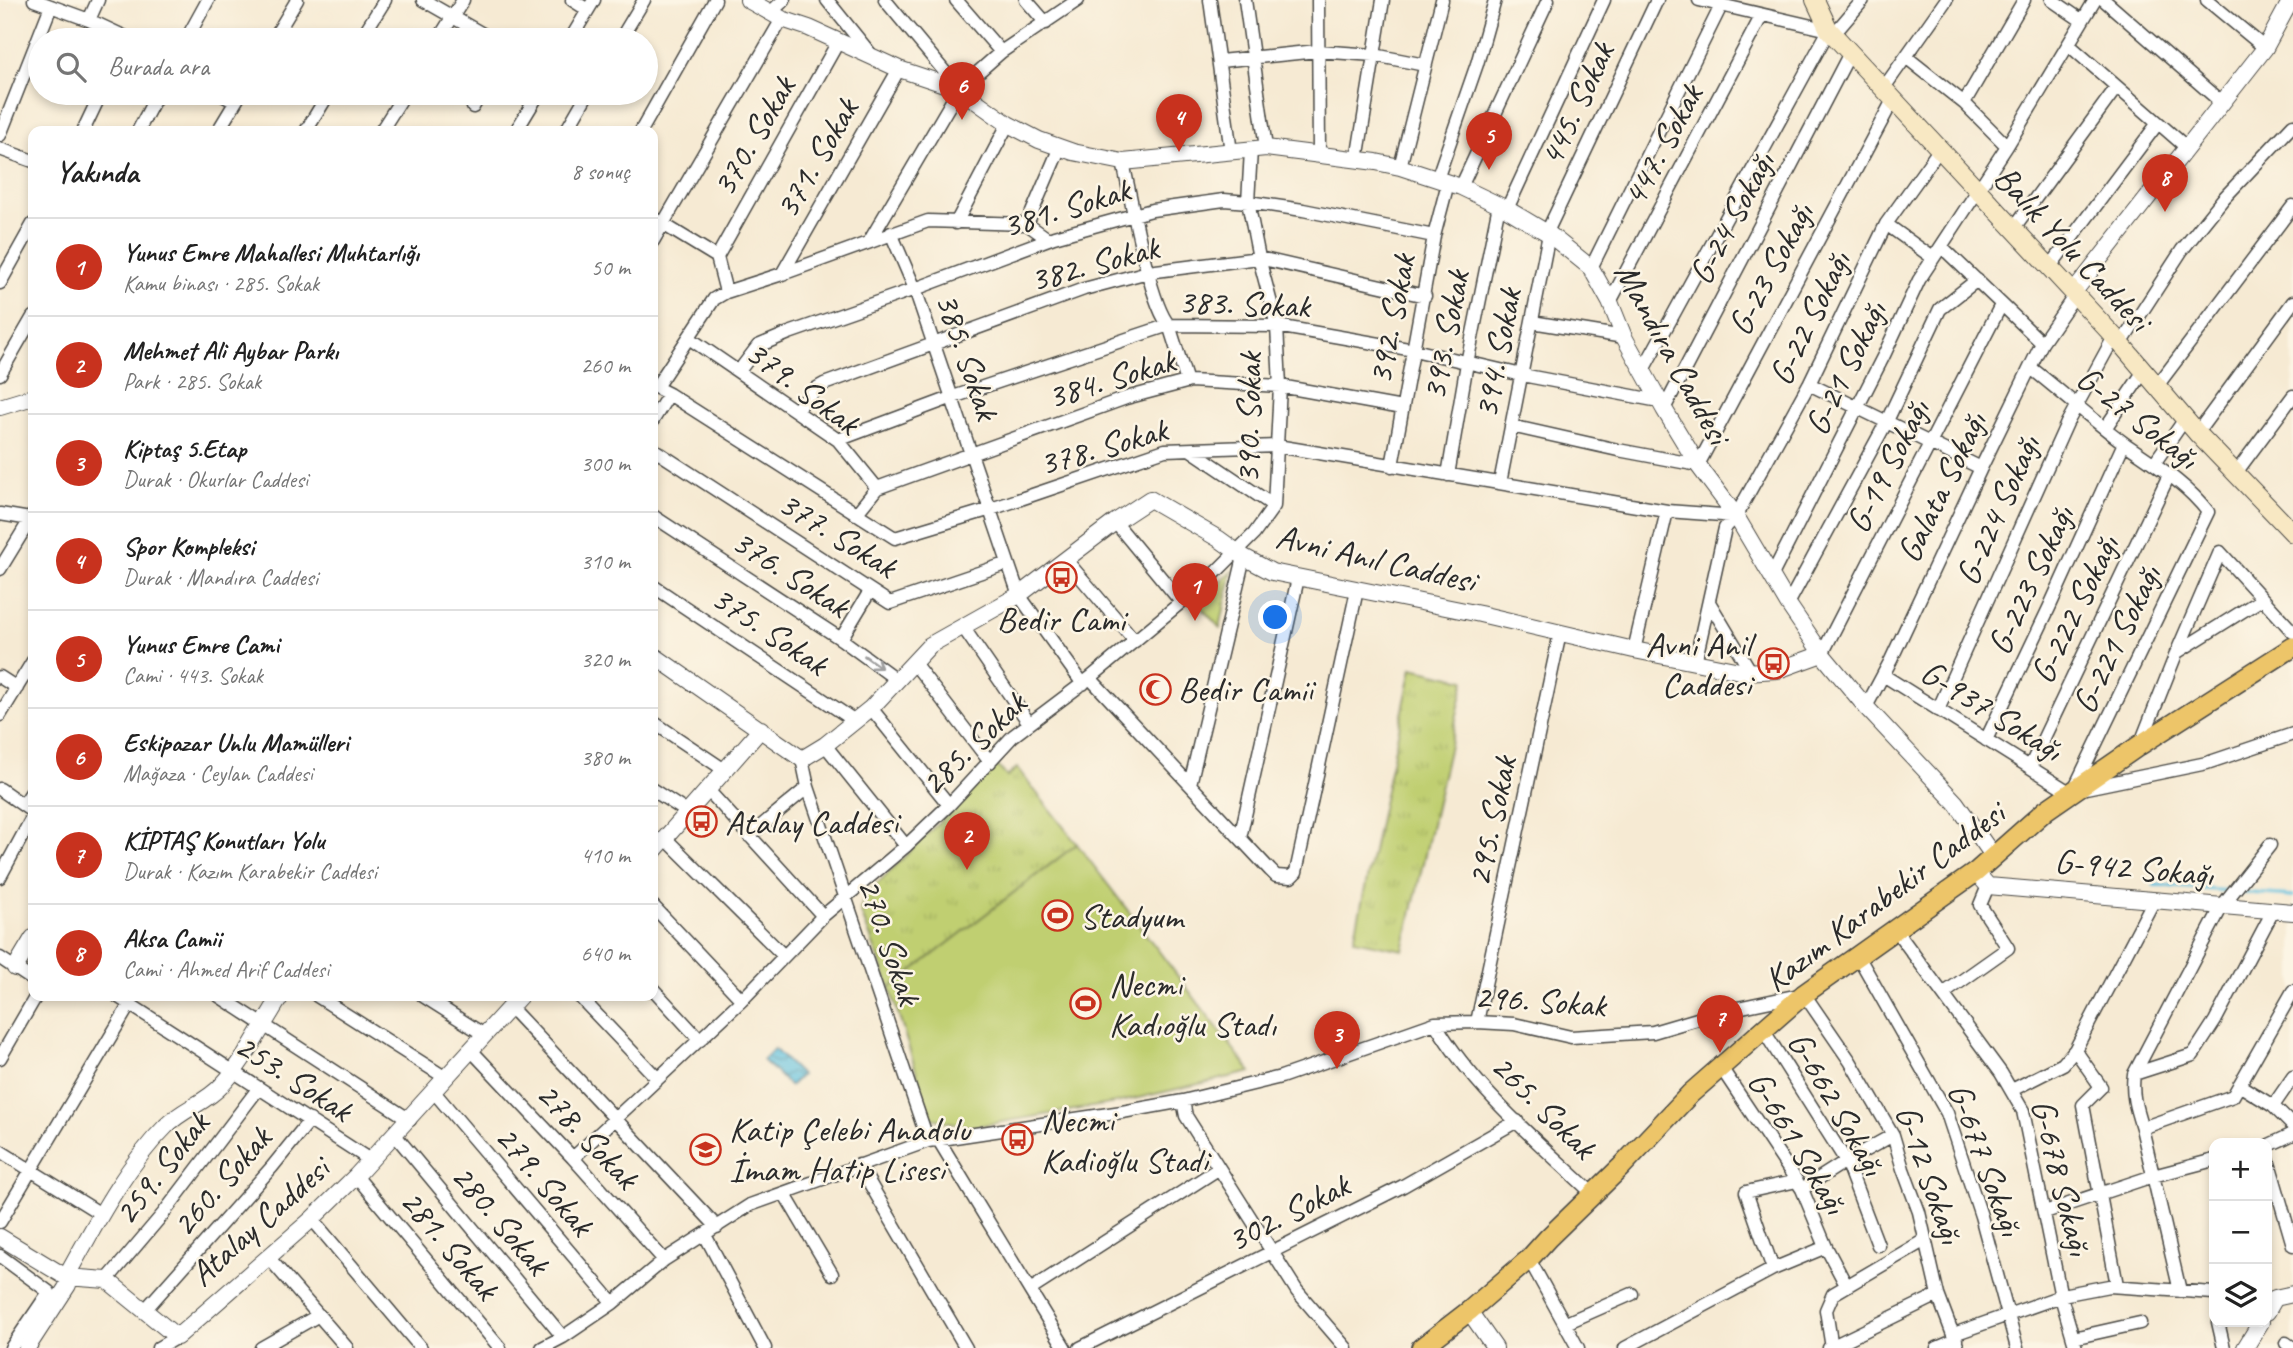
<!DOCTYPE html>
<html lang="tr">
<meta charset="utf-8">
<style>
:root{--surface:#fff;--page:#f6f6f6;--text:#222;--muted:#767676;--line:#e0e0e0;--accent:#c8321e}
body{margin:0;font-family:Caveat,sans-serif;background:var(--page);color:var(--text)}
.controls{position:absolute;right:21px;bottom:21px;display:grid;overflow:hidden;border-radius:14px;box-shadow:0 4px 10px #0003}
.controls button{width:63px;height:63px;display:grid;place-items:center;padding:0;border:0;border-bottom:2px solid var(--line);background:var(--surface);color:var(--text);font:35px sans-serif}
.you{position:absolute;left:1276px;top:618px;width:24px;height:24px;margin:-18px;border:5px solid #fff;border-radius:50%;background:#1a73e8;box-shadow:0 0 0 10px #1a73e833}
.badge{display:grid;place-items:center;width:46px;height:46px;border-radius:50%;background:var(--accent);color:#fff;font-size:23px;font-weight:700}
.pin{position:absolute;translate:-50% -58px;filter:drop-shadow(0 2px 4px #0008)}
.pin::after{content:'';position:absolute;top:37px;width:24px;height:21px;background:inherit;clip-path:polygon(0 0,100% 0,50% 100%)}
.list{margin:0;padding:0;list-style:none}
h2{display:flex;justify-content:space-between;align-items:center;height:91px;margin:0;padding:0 28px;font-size:30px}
h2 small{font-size:23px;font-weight:400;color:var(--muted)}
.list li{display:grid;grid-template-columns:46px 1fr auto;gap:21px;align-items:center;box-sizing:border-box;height:98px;padding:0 28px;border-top:2px solid var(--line)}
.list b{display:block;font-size:26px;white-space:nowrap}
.list p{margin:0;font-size:23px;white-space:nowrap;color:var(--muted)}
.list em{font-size:23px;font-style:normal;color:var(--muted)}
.icon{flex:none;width:38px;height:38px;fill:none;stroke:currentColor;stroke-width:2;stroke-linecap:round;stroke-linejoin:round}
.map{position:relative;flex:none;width:2293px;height:1348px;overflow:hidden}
.search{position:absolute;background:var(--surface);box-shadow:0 4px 10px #0003;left:28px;top:28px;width:630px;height:77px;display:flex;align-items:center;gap:18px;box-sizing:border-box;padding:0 24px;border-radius:38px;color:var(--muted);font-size:26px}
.panel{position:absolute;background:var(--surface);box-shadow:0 4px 10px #0003;left:28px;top:126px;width:630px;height:875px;border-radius:14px}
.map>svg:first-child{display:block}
.grass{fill:url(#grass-tufts);stroke:#767d4e;stroke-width:2}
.pitch{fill:#c0cf71;stroke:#767d4e;stroke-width:2}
.water{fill:url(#water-waves);stroke:#467685;stroke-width:2}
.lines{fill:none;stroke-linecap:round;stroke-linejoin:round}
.stream{stroke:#61c1df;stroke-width:3.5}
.minor-casing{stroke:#494844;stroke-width:15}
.tertiary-casing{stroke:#494844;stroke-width:18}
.secondary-casing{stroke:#494844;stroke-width:20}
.primary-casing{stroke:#494844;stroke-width:22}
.minor{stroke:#fff;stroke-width:12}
.tertiary{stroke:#fff;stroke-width:16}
.secondary{stroke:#f8e8c3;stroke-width:18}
.primary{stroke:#edc569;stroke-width:19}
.oneway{stroke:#a0a0a0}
.labels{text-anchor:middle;stroke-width:5;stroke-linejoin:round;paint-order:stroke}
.street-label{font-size:35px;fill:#2b2b2b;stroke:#fcf5e5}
.poi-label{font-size:35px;fill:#2b2b2b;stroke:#fcf5e5;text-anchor:start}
</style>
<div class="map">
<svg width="2293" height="1348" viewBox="0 0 2293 1348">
<defs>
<pattern id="grass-tufts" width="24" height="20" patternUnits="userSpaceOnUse" patternTransform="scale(1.75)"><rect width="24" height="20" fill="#c0cf71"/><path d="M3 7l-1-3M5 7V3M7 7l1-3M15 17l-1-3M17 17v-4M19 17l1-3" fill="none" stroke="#a5b262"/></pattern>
<pattern id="water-waves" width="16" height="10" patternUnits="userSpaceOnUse" patternTransform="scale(1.75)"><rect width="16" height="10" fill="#61c1df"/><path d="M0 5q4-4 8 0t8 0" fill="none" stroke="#509db5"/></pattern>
</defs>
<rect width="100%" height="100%" fill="#fcf5e5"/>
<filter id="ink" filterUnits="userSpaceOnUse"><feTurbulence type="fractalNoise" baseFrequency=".0143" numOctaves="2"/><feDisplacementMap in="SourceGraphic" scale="14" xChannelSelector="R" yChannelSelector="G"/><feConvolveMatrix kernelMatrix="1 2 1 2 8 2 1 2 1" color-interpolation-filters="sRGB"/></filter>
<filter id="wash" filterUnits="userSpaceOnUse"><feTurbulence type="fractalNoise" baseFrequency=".00686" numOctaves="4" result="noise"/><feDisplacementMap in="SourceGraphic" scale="28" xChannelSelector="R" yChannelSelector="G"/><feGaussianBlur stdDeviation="1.57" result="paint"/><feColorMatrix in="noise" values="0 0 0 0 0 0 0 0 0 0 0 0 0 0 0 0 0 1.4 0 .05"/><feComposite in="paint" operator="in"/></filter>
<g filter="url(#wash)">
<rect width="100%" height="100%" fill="#f6ead3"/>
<path class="grass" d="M1232,571L1220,628L1197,603Z
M1412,668L1465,680L1403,950L1354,940Z
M997,765L1007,777L1017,768L1077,844L890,988L860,910L865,896Z"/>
<path class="pitch" d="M1077,844L1251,1072L1116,1103L971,1127L931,1118L890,988Z"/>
<path class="water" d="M774,1049L801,1075L790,1086L763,1060Z"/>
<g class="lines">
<path class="stream" d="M2154,885L2229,891
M2237,892L2293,896"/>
</g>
</g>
<g filter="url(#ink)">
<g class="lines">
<defs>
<path id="minor" d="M34,0L89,20L132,40
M423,0L493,40
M572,0L588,10
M827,0L873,57
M885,0L959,89
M956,0L1001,52
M1026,0L1046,23
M1210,0L1231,152
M1245,0L1266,148
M1318,0L1319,154
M2052,0L2081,20
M2104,0L2222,103
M2207,0L2265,48
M770,13L784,0
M89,20L98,0
M280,29L300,40
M1833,35L1863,0
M186,40L208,0
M273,40L297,0
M360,40L385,0
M438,40L463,0
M570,40L594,0
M620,40L644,0
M2069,45L2186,147
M1906,57L1964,103L2007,146
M1220,61L1317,51L1374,55L1425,65
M1883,89L1946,0
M219,93L235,102
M1964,103L2024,0
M473,107L481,93
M83,131L101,93
M138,131L158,93
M218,131L241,93
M306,131L329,93
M381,131L405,93
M516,131L539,93
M566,131L588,93
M641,131L715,0
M0,135L51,6
M0,149L33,161
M1357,160L1383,0
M1123,162C1130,194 1150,306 1169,325L1187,382
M1400,167L1442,0
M1437,179L1477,64L1495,0
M1461,187L1548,0
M1507,209L1604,0
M653,218L717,257L726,292
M956,223L1008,124
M1027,224L1060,147
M1886,224L1933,258
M2013,229L2116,88
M1547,232L1657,0
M891,233L915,289L1019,595L1083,684
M653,241L782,19
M869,242L959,89L1001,52L1078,0
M1942,247L2042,343
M717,257L838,42
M1591,268L1721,6
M2049,268L2158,123
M782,274L899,69
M0,283L33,224
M1610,302L1762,15
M1532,322L1624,337
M689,338L838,440L877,488
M2121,344L2182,250L2223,199L2293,125
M2031,368C2062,392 2092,420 2124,443C2154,464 2186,483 2208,512L2075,787
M1643,370L1829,30L1699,0
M739,371L758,346L789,333L915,289L1054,237L1152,210L1224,200L1248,202L1303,210L1434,236
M0,374L33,317
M1809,384L1981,468
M653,386L669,394L895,538L991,509L1165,450L1277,446L1667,511L1736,516
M2157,386L2293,206
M656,387L714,299L726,292L782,274L928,221L1027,224L1048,239
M1664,409L1850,53
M796,410L817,388L824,384L1084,289L1148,272L1259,258L1425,296
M653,420L669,394
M1511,426L1618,450L1698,465L1893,100
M2106,427L2144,371
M2197,433L2293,302
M838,440L953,397L1169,325L1277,326L1414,350L1522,375L1659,401
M653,449L890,603L1008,563
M1191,450L1274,506
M2155,462L2185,419
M1392,466L1434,236L1448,183
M2235,474L2293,396
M1448,475L1467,363L1499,205
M1500,483L1549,234
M0,514L30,519
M856,514L877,488L1126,398L1190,381L1280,386L1402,408
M653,516L841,639L897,680
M1115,522L1181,602
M1066,560L1135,641
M0,569L33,515
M1772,575L1884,355L1919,280L2007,146L2095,0
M653,586L855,721
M1709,602L1751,672
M1788,604L1886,423L1940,309L1977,280
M963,627L1029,723
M841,639L870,591
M1634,650L1667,511
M2176,653L2262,599
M1822,654L2001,305
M914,663L990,762
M1695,663L1725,528L1736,516L1809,384L1886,224L1939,150
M1883,675L2071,793
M0,677L17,688
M1090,678L1270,870L1276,876L1291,877L1296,872L1357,590
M1866,707L1891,660L1981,468L2042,343L2075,295
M871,708L949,805
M1938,710L2067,423L2114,337
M0,715L33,661
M653,722L723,769
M1986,740L2049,608L2124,443
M825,745L906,846
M2140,745L2176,654L2220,552L2293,632
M802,759L808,787L928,1141
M2030,767L2169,475
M1190,784L1244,557
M0,789L33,812
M707,789L823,916
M2081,789L2207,763L2293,734
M653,790L687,812
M24,804L33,790
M749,836L808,787
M665,838L784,956
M1240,838L1298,578
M0,877L33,816
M653,906L742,1000
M1895,929L2001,1073L2023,1111L2061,1297L2076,1348
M1858,956L1947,1113L1981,1216L2017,1348
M0,958L33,980
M653,989L700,1040
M1943,994L2008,948L1980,905L1988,886
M117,996L370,1160
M219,996L410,1120
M317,996L446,1078
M423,996L483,1034
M579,996L657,1078
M510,1007L717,1227
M1477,1022L1560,633
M1435,1023C1474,1089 1537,1141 1592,1193
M1762,1028L1846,1161L1878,1245
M470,1049L573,1158L664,1260
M2075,1050L2101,1087L2083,1105L2117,1285
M0,1058L36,996
M1720,1066L1802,1189L1826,1247L1846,1285
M2134,1074L2193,1055L2215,1021L2273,911
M2239,1085L2273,1106L2293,1126
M2012,1090L2063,1064L2075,1050L2154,900
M434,1092L613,1303
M1183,1101L1186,1116L1297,1291L1346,1348
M2273,1106L2293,1077
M2142,1128L2233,1096L2293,991
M395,1135L563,1337
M938,1139L1065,1348
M2267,1146L2293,1134
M0,1151L101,1214
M2267,1156L2293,1245
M573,1158L742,1000L823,916L906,846L949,805L1013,736L1090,678L1209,579L1254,534L1274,506L1280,386L1277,326L1259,258L1248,202L1251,150
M859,1165L966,1348
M356,1176L500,1348
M1802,1189L1846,1161L1893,1135
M784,1193L832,1274
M2045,1212L2153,1176L2214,1160
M312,1219L421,1348
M0,1222L130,1004
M705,1235L765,1348
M0,1256L49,1292L11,1348
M268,1257L347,1348
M1529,1259L1578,1348
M1773,1269L1746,1192L1797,1181
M107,1280L163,1214L258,1089
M1030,1290L1218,1169
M2180,1291L2142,1128C2136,1109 2131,1094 2134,1074L2222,906L2270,845
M145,1310L272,1167L310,1120
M2218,1322L2224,1348
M1566,1323L1632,1294
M1954,1334L2067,1294L2109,1286L2214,1293
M2073,1338L2140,1323
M2286,1343L2293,1348
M158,1348L177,1337
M261,1348L319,1315
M542,1348L563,1337L613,1303L664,1260L750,1205L928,1141L1122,1112L1183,1101L1281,1077L1435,1023L1477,1022L1514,1024L1571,1037L1653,1032L1728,1010L1804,994L1850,1061L1893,1135L1903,1169L1919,1212L1938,1295L1958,1348
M1080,1348L1403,1186L1517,1121
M1625,1348L1773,1269L1826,1247
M1829,1348L1938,1295
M1832,1348L1826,1310L1833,1294L1925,1240
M1937,1348L1956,1340"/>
<path id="tertiary" d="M748,0L782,19L809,28L899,69L959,89L1008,124L1039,140L1073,152L1123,162L1266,148L1376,162L1400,167L1461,187L1507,209L1549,234L1591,268L1610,302L1624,337L1664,409L1698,465L1736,516L1788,604L1822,654L1866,707L1956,803L1994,857
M2073,293L2265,48L2291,0
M0,407L33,397
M653,655L802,759L825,745L871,708L930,645L1019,595L1115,522L1150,499L1219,539L1244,557L1272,572L1480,614L1634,650L1745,672L1778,670L1822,654
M653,852L761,729
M1976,872L1988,886L2293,912
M15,968L33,938
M0,1237L66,1277L107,1280L177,1337L312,1219L356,1176L520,996
M1469,1311L1495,1348
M2267,1312L2275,1298L2293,1294
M27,1348L68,1285L66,1277C95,1225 124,1168 166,1126C182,1109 206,1103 222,1085C246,1060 262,1025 281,996
M2245,1348L2261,1322"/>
<path id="secondary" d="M1815,0L1829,30L2121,344L2197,433L2293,533"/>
<path id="primary" d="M1421,1348L1469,1311L1529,1259L1548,1238L1621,1167L1690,1094L1804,994L1976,872L2046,810L2140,745L2293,647"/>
</defs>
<use href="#minor" class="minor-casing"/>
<use href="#tertiary" class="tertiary-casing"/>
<use href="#secondary" class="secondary-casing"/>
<use href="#primary" class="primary-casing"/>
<use href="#minor" class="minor"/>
<use href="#tertiary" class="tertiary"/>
<use href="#secondary" class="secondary"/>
<use href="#primary" class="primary"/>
</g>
<defs><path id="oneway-shaft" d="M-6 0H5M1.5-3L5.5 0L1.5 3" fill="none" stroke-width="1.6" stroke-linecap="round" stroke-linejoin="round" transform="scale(1.75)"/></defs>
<use class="oneway" href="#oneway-shaft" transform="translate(873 662) rotate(36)"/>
</g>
<defs>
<symbol id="bus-ring" viewBox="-11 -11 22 22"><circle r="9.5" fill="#fcf5e5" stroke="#c8321e" stroke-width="1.5"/><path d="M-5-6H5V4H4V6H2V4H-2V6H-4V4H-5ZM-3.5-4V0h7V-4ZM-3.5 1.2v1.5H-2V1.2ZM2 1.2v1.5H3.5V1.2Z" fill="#c8321e"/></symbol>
<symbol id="mosque-ring" viewBox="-11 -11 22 22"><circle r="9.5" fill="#fcf5e5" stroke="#c8321e" stroke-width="1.5"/><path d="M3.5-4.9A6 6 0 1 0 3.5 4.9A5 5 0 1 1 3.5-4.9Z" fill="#c8321e"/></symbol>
<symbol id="stadium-ring" viewBox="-11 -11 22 22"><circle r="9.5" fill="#fcf5e5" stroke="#c8321e" stroke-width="1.5"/><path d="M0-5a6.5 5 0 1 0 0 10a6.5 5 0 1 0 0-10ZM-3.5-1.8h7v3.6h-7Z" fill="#c8321e"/></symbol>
<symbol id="school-ring" viewBox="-11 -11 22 22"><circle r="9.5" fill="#fcf5e5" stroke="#c8321e" stroke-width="1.5"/><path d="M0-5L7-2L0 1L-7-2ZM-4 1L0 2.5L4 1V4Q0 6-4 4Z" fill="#c8321e"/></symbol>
</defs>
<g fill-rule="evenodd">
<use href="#bus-ring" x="1044" y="560" width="35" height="35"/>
<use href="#bus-ring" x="1756" y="646" width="35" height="35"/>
<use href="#mosque-ring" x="1138" y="672" width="35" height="35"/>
<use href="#bus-ring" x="684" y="804" width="35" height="35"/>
<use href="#stadium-ring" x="1040" y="898" width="35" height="35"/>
<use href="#stadium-ring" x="1068" y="986" width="35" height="35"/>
<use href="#bus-ring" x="1000" y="1122" width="35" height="35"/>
<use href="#school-ring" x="688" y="1132" width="35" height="35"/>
</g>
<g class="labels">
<g class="street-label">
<text transform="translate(1576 104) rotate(-65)" y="12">445. Sokak</text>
<text transform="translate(753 136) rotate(-60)" y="12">370. Sokak</text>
<text transform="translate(1662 145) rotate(-62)" y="12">447. Sokak</text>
<text transform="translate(816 158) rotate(-60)" y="12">371. Sokak</text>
<text transform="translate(1066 207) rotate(-17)" y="12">381. Sokak</text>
<text transform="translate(1731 218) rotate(-62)" y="12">G-24 Sokağı</text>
<text transform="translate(2073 248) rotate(47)" y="12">Balık Yolu Caddesi</text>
<text transform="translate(1094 263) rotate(-15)" y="12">382. Sokak</text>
<text transform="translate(1770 269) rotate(-62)" y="12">G-23 Sokağı</text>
<text transform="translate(1244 303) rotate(2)" y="12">383. Sokak</text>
<text transform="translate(1809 318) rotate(-64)" y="12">G-22 Sokağı</text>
<text transform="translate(1391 319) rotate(-79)" y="12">392. Sokak</text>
<text transform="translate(1445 335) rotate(-79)" y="12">393. Sokak</text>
<text transform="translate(1497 353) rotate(-79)" y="12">394. Sokak</text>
<text transform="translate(1673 353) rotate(61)" y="12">Mandıra Caddesi</text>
<text transform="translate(968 356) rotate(71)" y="12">385. Sokak</text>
<text transform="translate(1845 368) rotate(-64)" y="12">G-21 Sokağı</text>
<text transform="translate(1111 378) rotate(-17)" y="12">384. Sokak</text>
<text transform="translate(803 387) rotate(37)" y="12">379. Sokak</text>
<text transform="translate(2138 417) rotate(38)" y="12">G-27 Sokağı</text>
<text transform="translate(1248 418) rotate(-89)" y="12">390. Sokak</text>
<text transform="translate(1103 446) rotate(-16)" y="12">378. Sokak</text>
<text transform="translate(1887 466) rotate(-63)" y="12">G-19 Sokağı</text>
<text transform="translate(1941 487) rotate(-64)" y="12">Galata Sokağı</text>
<text transform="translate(1997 510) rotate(-66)" y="12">G-224 Sokağı</text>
<text transform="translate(838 534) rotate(32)" y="12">377. Sokak</text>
<text transform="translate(1376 558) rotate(13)" y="12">Avni Anıl Caddesi</text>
<text transform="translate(791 573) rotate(33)" y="12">376. Sokak</text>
<text transform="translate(2030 580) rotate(-65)" y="12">G-223 Sokağı</text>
<text transform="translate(2074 609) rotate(-64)" y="12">G-222 Sokağı</text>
<text transform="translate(770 630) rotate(34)" y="12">375. Sokak</text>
<text transform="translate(2116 639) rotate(-64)" y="12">G-221 Sokağı</text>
<text transform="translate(1992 710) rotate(32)" y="12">G-937 Sokağı</text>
<text transform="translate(973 743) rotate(-44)" y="12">285. Sokak</text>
<text transform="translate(1491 821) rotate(-78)" y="12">295. Sokak</text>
<text transform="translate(2134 867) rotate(5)" y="12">G-942 Sokağı</text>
<text transform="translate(1884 896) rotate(-37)" y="12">Kazım Karabekir Caddesi</text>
<text transform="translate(890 941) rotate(71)" y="12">270. Sokak</text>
<text transform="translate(1540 1000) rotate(4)" y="12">296. Sokak</text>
<text transform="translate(294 1077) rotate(33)" y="12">253. Sokak</text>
<text transform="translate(1837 1103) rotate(60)" y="12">G-662 Sokağı</text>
<text transform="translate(1544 1106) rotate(45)" y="12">265. Sokak</text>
<text transform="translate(588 1135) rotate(47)" y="12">278. Sokak</text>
<text transform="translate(1798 1142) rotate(59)" y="12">G-661 Sokağı</text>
<text transform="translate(1986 1159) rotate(70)" y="12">G-677 Sokağı</text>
<text transform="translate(161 1168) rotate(-52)" y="12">259. Sokak</text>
<text transform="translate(1930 1174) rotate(71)" y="12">G-12 Sokağı</text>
<text transform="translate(2062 1177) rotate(76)" y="12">G-678 Sokağı</text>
<text transform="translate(545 1180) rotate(50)" y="12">279. Sokak</text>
<text transform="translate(221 1181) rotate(-49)" y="12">260. Sokak</text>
<text transform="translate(1288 1212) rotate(-27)" y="12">302. Sokak</text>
<text transform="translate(501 1219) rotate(50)" y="12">280. Sokak</text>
<text transform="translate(259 1221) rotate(-42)" y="12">Atalay Caddesi</text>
<text transform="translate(450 1244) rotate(50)" y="12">281. Sokak</text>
</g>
<g class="poi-label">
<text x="1061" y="631" text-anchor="middle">Bedir Cami</text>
<text x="1751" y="656" text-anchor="end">Avni Anil<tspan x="1751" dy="40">Caddesi</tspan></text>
<text x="1178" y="701">Bedir Camii</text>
<text x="725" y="834">Atalay Caddesi</text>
<text x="1080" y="928">Stadyum</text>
<text x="1109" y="996">Necmi<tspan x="1109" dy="40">Kadıoğlu Stadı</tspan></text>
<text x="1041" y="1132">Necmi<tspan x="1041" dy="40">Kadioğlu Stadi</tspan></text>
<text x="729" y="1141">Katip Çelebi Anadolu<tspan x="729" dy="40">İmam Hatip Lisesi</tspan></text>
</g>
</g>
</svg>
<div class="controls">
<button>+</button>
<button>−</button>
<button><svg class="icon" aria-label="layers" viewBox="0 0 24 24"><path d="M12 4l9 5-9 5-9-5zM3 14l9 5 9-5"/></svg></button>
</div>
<div class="you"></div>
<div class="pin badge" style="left:1195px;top:621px">1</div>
<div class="pin badge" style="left:967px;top:870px">2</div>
<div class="pin badge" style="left:1337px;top:1069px">3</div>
<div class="pin badge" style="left:1179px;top:152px">4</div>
<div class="pin badge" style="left:1489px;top:170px">5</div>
<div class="pin badge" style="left:962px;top:120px">6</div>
<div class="pin badge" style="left:1720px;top:1053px">7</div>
<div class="pin badge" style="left:2165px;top:212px">8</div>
<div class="search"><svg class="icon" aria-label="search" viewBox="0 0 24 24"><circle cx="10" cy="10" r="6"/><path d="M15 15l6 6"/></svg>Burada ara</div>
<section class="panel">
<h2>Yakında<small>8 sonuç</small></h2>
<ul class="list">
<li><span class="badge">1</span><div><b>Yunus Emre Mahallesi Muhtarlığı</b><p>Kamu binası · 285. Sokak</p></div><em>50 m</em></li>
<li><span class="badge">2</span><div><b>Mehmet Ali Aybar Parkı</b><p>Park · 285. Sokak</p></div><em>260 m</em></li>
<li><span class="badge">3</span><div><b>Kiptaş 5.Etap</b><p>Durak · Okurlar Caddesi</p></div><em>300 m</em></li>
<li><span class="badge">4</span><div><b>Spor Kompleksi</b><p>Durak · Mandıra Caddesi</p></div><em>310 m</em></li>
<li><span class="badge">5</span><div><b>Yunus Emre Cami</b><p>Cami · 443. Sokak</p></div><em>320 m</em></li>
<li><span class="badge">6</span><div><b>Eskipazar Unlu Mamülleri</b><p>Mağaza · Ceylan Caddesi</p></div><em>380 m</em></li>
<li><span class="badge">7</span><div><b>KİPTAŞ Konutları Yolu</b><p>Durak · Kazım Karabekir Caddesi</p></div><em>410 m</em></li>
<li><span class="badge">8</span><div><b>Aksa Camii</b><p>Cami · Ahmed Arif Caddesi</p></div><em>640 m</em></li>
</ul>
</section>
</div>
